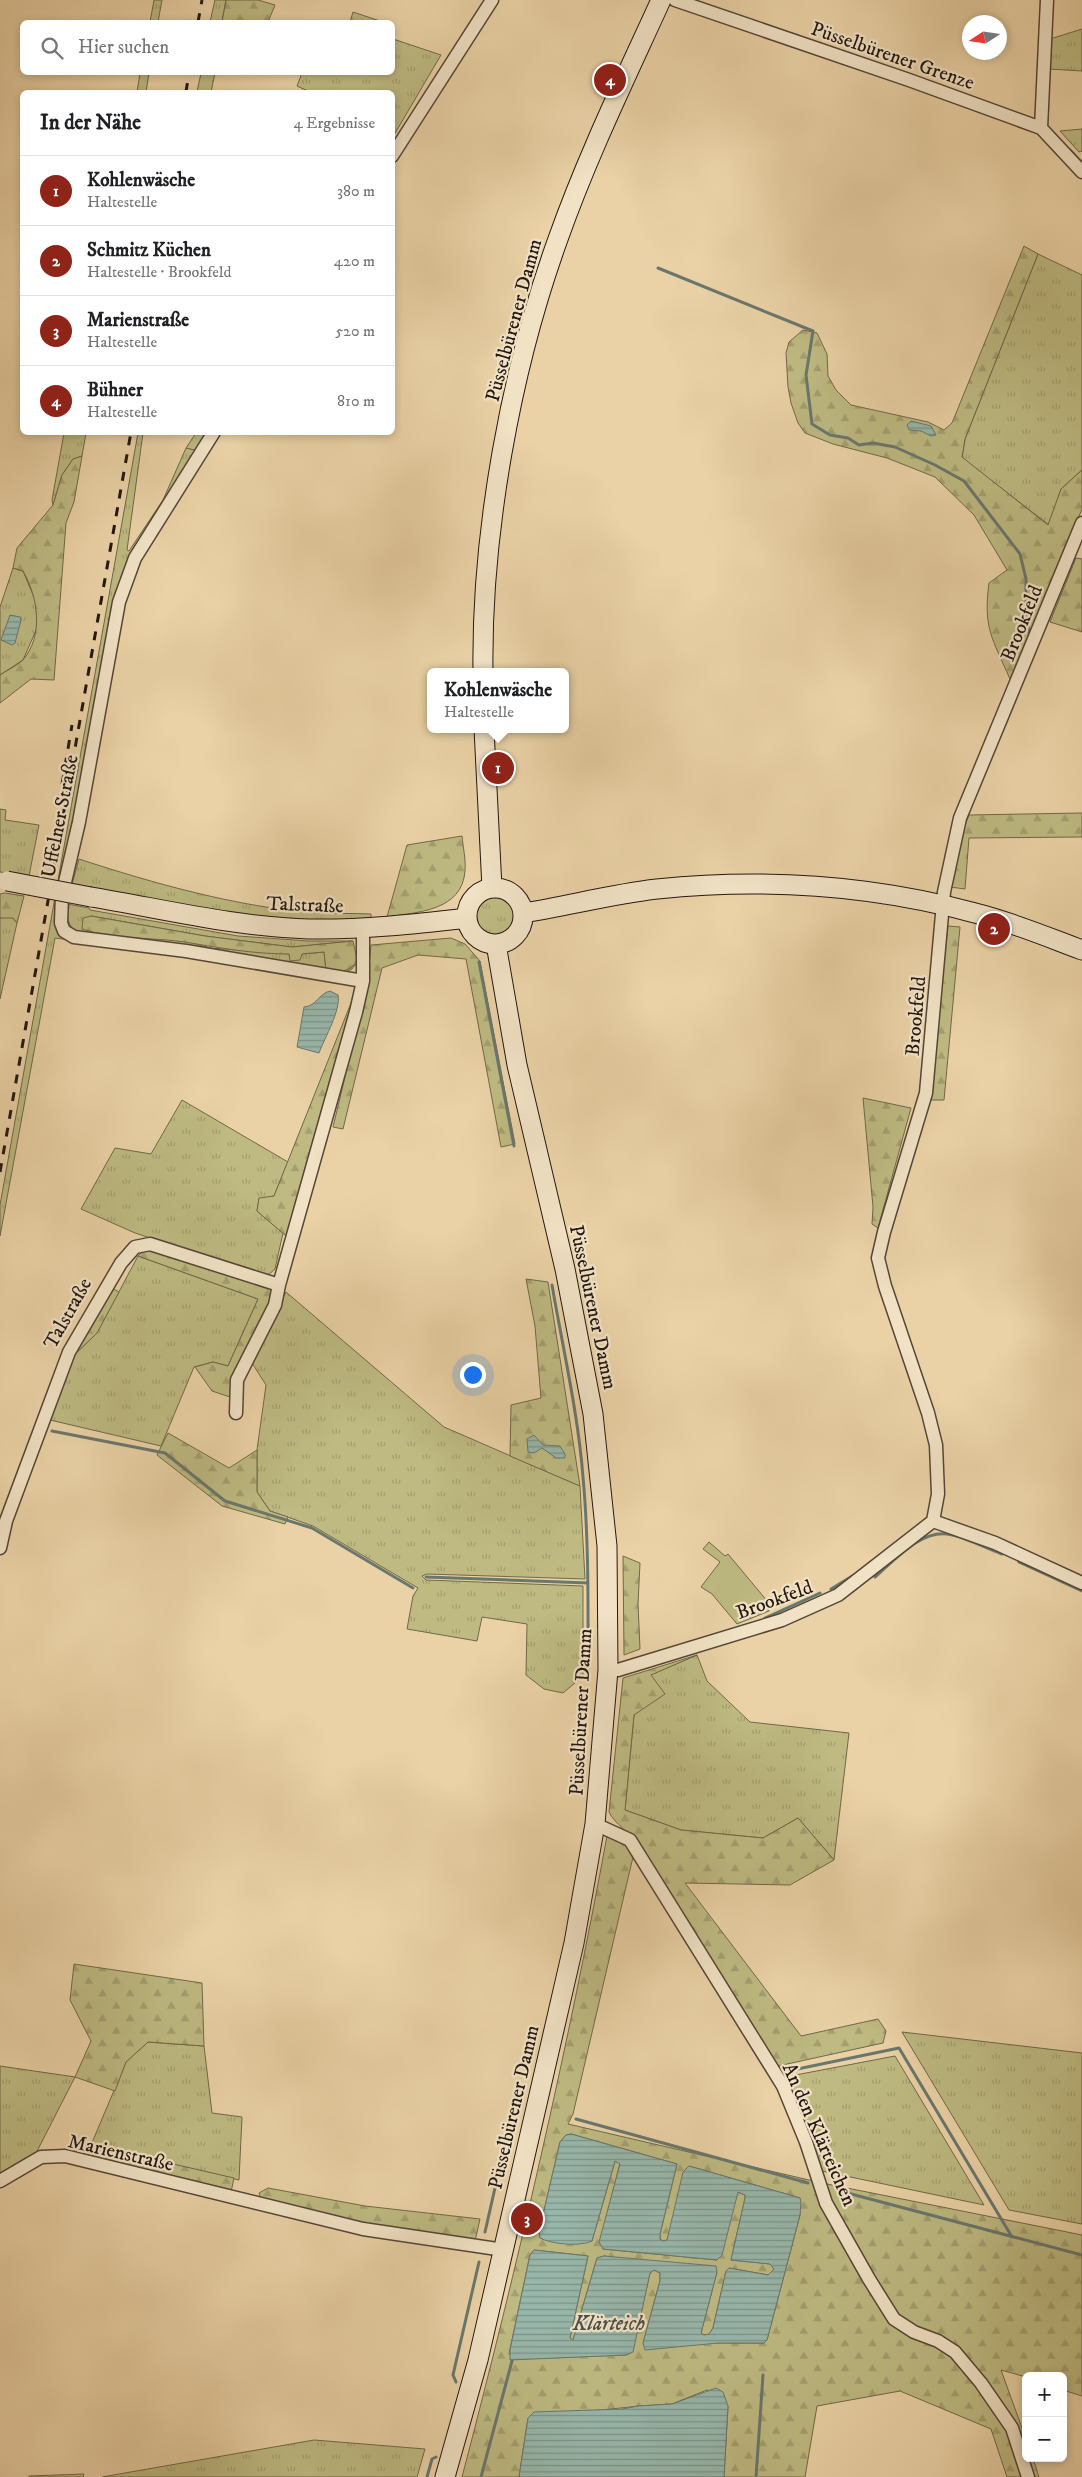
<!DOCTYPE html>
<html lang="de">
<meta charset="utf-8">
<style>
:root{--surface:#fff;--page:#f2f2f2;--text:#202124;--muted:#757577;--line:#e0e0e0;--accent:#8f2418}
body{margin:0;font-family:"IM FELL DW Pica",serif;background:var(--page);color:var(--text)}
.controls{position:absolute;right:15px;bottom:15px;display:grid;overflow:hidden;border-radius:8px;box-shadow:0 2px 8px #0003}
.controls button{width:45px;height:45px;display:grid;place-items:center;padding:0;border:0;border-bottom:1px solid var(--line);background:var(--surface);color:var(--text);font:25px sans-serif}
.compass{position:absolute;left:962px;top:15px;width:45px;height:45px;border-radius:50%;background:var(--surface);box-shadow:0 2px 8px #0003;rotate:258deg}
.you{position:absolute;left:472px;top:1374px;width:18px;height:18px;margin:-12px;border:4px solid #fff;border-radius:50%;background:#1a73e8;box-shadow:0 0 0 8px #1a73e833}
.badge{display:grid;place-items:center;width:32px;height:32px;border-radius:50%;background:var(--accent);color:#fff;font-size:16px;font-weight:700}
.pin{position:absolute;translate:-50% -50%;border:2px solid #fff;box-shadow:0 1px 5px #0006}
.popup{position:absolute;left:427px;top:668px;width:142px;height:65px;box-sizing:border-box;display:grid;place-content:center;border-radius:8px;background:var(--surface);filter:drop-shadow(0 1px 4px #0005);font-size:16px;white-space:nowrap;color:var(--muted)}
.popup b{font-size:19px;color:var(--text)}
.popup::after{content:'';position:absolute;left:50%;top:100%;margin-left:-10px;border:10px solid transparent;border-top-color:var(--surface)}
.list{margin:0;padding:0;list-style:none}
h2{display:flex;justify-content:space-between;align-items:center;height:65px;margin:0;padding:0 20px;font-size:21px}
h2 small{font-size:16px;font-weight:400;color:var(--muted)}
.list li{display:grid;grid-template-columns:32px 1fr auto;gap:15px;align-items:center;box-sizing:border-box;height:70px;padding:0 20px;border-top:1px solid var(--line)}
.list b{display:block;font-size:19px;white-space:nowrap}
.list p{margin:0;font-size:16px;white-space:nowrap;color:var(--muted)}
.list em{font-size:16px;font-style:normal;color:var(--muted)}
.icon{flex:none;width:28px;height:28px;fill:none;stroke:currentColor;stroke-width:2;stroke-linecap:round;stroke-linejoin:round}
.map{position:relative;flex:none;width:1082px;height:2477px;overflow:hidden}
.search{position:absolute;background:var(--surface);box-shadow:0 2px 8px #0003;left:20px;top:20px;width:375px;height:55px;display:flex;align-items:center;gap:12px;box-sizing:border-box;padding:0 18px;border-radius:8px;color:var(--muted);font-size:19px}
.panel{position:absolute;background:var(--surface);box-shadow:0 2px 8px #0003;left:20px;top:90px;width:375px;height:345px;border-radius:8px}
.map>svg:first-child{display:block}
.grass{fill:url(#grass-tufts);stroke:#70684a}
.forest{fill:url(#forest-firs);stroke:#70684a;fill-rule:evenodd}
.garden{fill:#beba82;stroke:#70684a}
.water{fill:url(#water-rules);stroke:#69776e}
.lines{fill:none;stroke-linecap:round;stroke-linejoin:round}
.stream{stroke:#69776e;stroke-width:3}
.street-casing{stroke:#554637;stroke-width:15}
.secondary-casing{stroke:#231712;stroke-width:21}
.street{stroke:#f1e2c5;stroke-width:12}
.secondary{stroke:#f1e2c5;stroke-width:19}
.rail{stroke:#231712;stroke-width:3;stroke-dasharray:9 9;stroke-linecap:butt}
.secondary-bridge-casing{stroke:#231712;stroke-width:21;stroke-linecap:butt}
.secondary-bridge{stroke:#f1e2c5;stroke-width:19}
.labels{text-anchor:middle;stroke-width:4.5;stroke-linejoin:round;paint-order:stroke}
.street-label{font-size:20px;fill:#231712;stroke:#f1e2c5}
.water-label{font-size:21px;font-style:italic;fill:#4c4f48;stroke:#f1e2c5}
</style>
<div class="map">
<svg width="1082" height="2477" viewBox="0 0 1082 2477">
<defs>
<pattern id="grass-tufts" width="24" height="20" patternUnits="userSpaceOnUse" patternTransform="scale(1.25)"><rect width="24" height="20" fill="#beba82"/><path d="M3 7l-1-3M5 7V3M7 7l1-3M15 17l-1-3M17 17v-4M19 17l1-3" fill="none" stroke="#a39f6f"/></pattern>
<pattern id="forest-firs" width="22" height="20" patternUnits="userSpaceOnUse" patternTransform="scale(1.25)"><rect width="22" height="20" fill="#beba82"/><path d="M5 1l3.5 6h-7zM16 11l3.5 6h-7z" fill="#a39f6f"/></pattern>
<pattern id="water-rules" width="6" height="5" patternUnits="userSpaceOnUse" patternTransform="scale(1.25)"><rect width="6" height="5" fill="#98b7ab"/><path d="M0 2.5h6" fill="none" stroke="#7c948a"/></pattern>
</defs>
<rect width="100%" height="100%" fill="#ead2a6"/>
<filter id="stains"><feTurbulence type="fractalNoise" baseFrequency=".004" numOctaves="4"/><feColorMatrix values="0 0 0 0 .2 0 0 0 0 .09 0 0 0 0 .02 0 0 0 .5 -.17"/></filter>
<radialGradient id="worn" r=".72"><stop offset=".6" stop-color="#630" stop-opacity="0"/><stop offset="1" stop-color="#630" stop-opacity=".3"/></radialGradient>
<path class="grass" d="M154,0H162L158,22H150Z
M215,0H226L222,22H210Z
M1082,29V71L1049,69L1050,39Z
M393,39L441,55L394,135L392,134V92H310L297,86L302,73L392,72Z
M140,73H149L146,92H137Z
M201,73H215L211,92H197Z
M1082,129V151L1079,152L1060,131Z
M1038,254L1082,275V470L1061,489L1049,525L962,458L965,439Z
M64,433H86L82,456L73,459L62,475L53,505L52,500Z
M138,433H143L127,550L129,551L163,500L186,448L199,451L128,569L57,915L70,940L55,938L0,1236V1205Z
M13,568L23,571L36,602L37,628L23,660L0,675V607Z
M0,809L6,810L5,820L39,825L29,876L0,872Z
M79,859C152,883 241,908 318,913C335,914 353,913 371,914V921H284L164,903L72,884Z
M474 916a20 20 0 1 1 40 0a20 20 0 1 1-40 0Z
M67,904L89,908L90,910L238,936L309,941H353L292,947L205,936L91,916L211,948L289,954L291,961L302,954L324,952L326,970L350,968L356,964L352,969L342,974L78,934C67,924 67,919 67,904Z
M8,917L13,918L17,923L0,999V918Z
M182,1100L288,1162L274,1196L259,1199L257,1211L283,1233L275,1269L267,1276L135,1233L81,1209L115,1148L151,1154Z
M138,1256L258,1299L228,1366L213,1362L194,1367L161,1446L50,1420L72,1357L97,1333Z
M286,1292L444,1427L580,1486L585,1579L427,1574L422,1576L426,1580L583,1586V1676L563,1693L544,1689L526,1675L527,1624L482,1617L477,1641L407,1629L413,1596L418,1588L313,1526L270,1511L257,1492V1450L266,1385L252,1363Z
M697,1655L707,1681L750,1722L849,1733L834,1860L798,1818L763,1838L681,1830L625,1810L634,1715L650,1675Z
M902,2032L1082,2053V2224L1009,2210Z
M148,2042L204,2046L212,2113L242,2117L239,2180L91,2145L126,2062Z
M895,2056L984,2205L817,2170L810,2141L785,2077Z
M0,2066L75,2077L33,2159L0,2177Z
M314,2440L425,2449L417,2477H102Z
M84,2474L83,2477H29V2476Z"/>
<path class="forest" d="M226,0H258L275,5L268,22H222Z
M353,12L383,22H350Z
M1024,246L1038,254L965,439L962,457L1048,525L1061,489L1082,470V509L1010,679C992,638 983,628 989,583L1007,570L974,515L935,477L887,458L833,444L805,433L798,423L791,403L788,387L786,353L789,342L803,330L817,333L827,354L828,376L836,390L851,405L928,422L944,430L952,423Z
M196,433H211L199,451L186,448Z
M82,456L74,502L66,523L54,680L31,679L0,703V675C7,670 17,666 23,660C44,635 38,597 23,571L13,568L17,548L53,505L62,475L73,459Z
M1076,558L1082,559V632L1050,622Z
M1082,813V837L969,838L965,889L950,887L960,838L969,815Z
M462,836C463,847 466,860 465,871C462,911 418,912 387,917L407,845Z
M5,893L24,896L17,923L13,918H0V894Z
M91,916L205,936L292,947L353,941L357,959C352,973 338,972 326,970L324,952L302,954L300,960L290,961L289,954C254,954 220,948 185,942C150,937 115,940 82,929L83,918Z
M948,926L960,927L944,1100H929Z
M451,938L465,944L480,961L515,1144L501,1147L466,959L418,955L382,968L343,1129L333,1127L367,985L371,945Z
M353,998L286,1236L257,1211L259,1198L274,1196Z
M863,1098L911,1108L878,1228L872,1224L873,1207Z
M148,1247L273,1288L271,1303L233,1398L212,1391L195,1367L213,1362L228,1366L258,1299L138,1256Z
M526,1279L548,1282L580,1486L510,1456L511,1405L541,1398L535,1326Z
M112,1288L119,1292L97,1333L72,1357Z
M168,1433L229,1468L257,1450V1492L270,1511L288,1517L285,1524L222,1506L157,1455Z
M623,1556L640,1563L638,1604L640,1649L624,1655Z
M697,1655L651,1675L665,1694L634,1715L625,1810L681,1830L763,1838L798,1818L834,1860L790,1885L685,1883L801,2036L878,2019L886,2031L883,2043L778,2066L635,1844C629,1830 616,1826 609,1812L623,1678Z
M607,1836L625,1843L633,1857L573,2114L568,2124L822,2183L1082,2235V2396L1063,2390V2376L1026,2377L1001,2370L1026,2439V2458H1033L1039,2477H1007L991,2429L900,2391L817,2406L805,2477H724L728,2406L707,2390L672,2404L639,2406L528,2418L519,2477H462C518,2264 567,2053 607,1836ZM571,2134L677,2164L660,2234V2239L663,2241L667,2240L689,2166L800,2198V2215L767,2340L764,2343H643L660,2281V2273L654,2270L650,2273L632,2352L626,2355L516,2359L509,2354L530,2255L534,2250L588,2256L570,2338L573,2340L597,2258L604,2256L717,2272L701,2333L704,2335H709L713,2328L726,2271L729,2268L768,2275L774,2269L771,2264L731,2260L745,2198V2195L737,2192L719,2258L717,2260L603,2249L600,2242L620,2163L615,2161L592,2241L540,2238L539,2232L560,2142L566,2135Z
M74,1964L202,1983L204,2046L148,2042L126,2062L115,2091L75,2077L91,2041L70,2000Z
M95,2146L234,2178L231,2192L92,2159Z
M268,2188L365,2206L480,2219L475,2241L363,2224L261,2199L259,2193Z"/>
<path class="garden" d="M709,1542L725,1556L728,1554L768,1602L769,1611L737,1624L712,1594L701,1587L720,1562L703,1549Z"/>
<path class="water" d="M911,421L931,426L936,435L931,436L921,431L909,430L907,425Z
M10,615L20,617L21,620L15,643L12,645L1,640Z
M330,991L338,995C341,1010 325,1037 319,1053L297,1047L304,1007C317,1006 318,994 330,991Z
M534,1435L543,1445L560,1446L565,1454V1458H556L542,1448L534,1453L528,1452L527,1439Z
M571,2134L677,2164L660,2234V2239L663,2241L667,2240L683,2172L689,2166L800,2198L801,2202L800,2215L767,2340L764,2343H718L645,2350L643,2343L660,2281V2273L654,2270L650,2273L633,2352L626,2355L510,2360V2350L530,2255L534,2250L588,2256L570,2338L573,2340L597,2258L604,2256L716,2266L717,2272L701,2333L704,2335L709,2334L713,2328L726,2271L729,2268L768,2275L774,2269L770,2264L731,2260L745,2198V2195L738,2192L722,2255L717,2260L603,2249L599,2242L620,2164L615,2161L592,2241C579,2247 551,2244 540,2238L539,2232L560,2142L566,2135Z
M716,2388L723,2392L728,2406L724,2477H519L528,2418L534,2412L622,2409L639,2406L672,2404Z"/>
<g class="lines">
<path class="stream" d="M1070,150L1082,163
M658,268L813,331L806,375L812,424L830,435L848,438L859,445L873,443L895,447L935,465L964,481L1020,554L1026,579V609L1029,632
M479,962L514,1146
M552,1285C563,1349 578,1413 583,1477C589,1542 588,1609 588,1675
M52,1431L165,1453L225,1501L312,1528L413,1588
M1019,1562L1082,1591
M426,1577L588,1583
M875,1577C895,1560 919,1531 947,1534C964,1536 985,1548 1002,1554
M831,1589L854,1575
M765,1618L820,1593
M783,2072L899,2048L1012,2237
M576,2119L808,2183
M836,2190L1082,2255
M485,2232L505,2144
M456,2382L453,2375L479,2262
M427,2477L432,2459L436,2457
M481,2477L512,2361
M756,2477L763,2375"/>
<defs>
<path id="street" d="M675,0L909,80L1041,128L1082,172
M1041,128L1047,0
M392,156L492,0
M214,432L135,558L119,602L79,822L62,895L61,923L64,931L74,937L186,951L363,981
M236,1413L237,1380L275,1305L279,1285
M933,1521L995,1543L1082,1583
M0,1548L6,1521L69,1352L121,1263L135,1247L150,1244L279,1285L356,1012L363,981V927
M608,1670H618L782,1620L838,1595L933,1521L938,1494L936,1445L928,1413L885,1286L878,1258L884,1232L926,1093L944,892L960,818L1082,523
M595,1824L630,1840L783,2086L806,2142L826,2203L869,2279L894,2319L914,2332L938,2341L955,2352L981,2383L1012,2428L1028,2477
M0,2181L41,2157L65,2156L363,2229L504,2250"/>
<path id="secondary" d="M483,672C481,533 511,369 558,239C587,157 625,79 661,0
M484,729L492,888
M467 916a28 28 0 1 1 56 0a28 28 0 1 1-56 0Z
M91,897C163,909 236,927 309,929C361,930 415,924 467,918
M523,913C568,906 612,894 657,889C764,878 871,885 975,913C1012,922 1047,937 1082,950
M445,2477L478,2360L574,1943L595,1824L608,1670L607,1546L593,1414L565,1269L517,1065L496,944"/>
</defs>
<use href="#street" class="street-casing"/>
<use href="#secondary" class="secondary-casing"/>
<use href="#street" class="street"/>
<use href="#secondary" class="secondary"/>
<path class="rail" d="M198,22L202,0
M186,92L189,72
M59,802L72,725
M0,1172L131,432"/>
<defs>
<path id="secondary-bridge" d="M7,881L91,897"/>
</defs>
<use href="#secondary-bridge" class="secondary-bridge-casing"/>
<use href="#secondary-bridge" class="secondary-bridge"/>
</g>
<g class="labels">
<g class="street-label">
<text transform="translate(893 55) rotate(19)" y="7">Püsselbürener Grenze</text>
<text transform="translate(513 320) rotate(-75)" y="7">Püsselbürener Damm</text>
<text transform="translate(1021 623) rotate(-68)" y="7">Brookfeld</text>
<text transform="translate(59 816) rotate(-79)" y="7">Uffelner Straße</text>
<text transform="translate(305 904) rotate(2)" y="7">Talstraße</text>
<text transform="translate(915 1016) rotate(-85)" y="7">Brookfeld</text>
<text transform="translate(594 1307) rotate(78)" y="7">Püsselbürener Damm</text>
<text transform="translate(67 1313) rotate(-61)" y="7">Talstraße</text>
<text transform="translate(774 1599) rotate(-20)" y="7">Brookfeld</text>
<text transform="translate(580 1712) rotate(-87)" y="7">Püsselbürener Damm</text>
<text transform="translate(513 2107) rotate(-77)" y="7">Püsselbürener Damm</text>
<text transform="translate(820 2134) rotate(66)" y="7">An den Klärteichen</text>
<text transform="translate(121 2152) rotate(13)" y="7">Marienstraße</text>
</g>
<g class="water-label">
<text x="609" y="2330">Klärteich</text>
</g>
</g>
<rect width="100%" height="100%" filter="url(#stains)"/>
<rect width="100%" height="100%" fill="url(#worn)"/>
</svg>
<div class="controls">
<button>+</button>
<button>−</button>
</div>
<svg class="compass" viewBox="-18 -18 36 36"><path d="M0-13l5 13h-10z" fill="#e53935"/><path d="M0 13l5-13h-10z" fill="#757577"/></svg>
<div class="you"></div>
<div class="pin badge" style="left:498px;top:768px">1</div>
<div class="popup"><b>Kohlenwäsche</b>Haltestelle</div>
<div class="pin badge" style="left:994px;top:929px">2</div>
<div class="pin badge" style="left:527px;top:2219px">3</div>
<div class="pin badge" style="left:610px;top:80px">4</div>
<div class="search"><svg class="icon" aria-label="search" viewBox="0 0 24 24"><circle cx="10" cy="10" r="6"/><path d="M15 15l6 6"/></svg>Hier suchen</div>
<section class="panel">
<h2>In der Nähe<small>4 Ergebnisse</small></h2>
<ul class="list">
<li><span class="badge">1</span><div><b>Kohlenwäsche</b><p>Haltestelle</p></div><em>380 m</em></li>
<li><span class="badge">2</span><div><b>Schmitz Küchen</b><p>Haltestelle · Brookfeld</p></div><em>420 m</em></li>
<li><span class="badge">3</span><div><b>Marienstraße</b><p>Haltestelle</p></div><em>520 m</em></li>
<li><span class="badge">4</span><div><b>Bühner</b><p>Haltestelle</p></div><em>810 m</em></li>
</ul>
</section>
</div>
